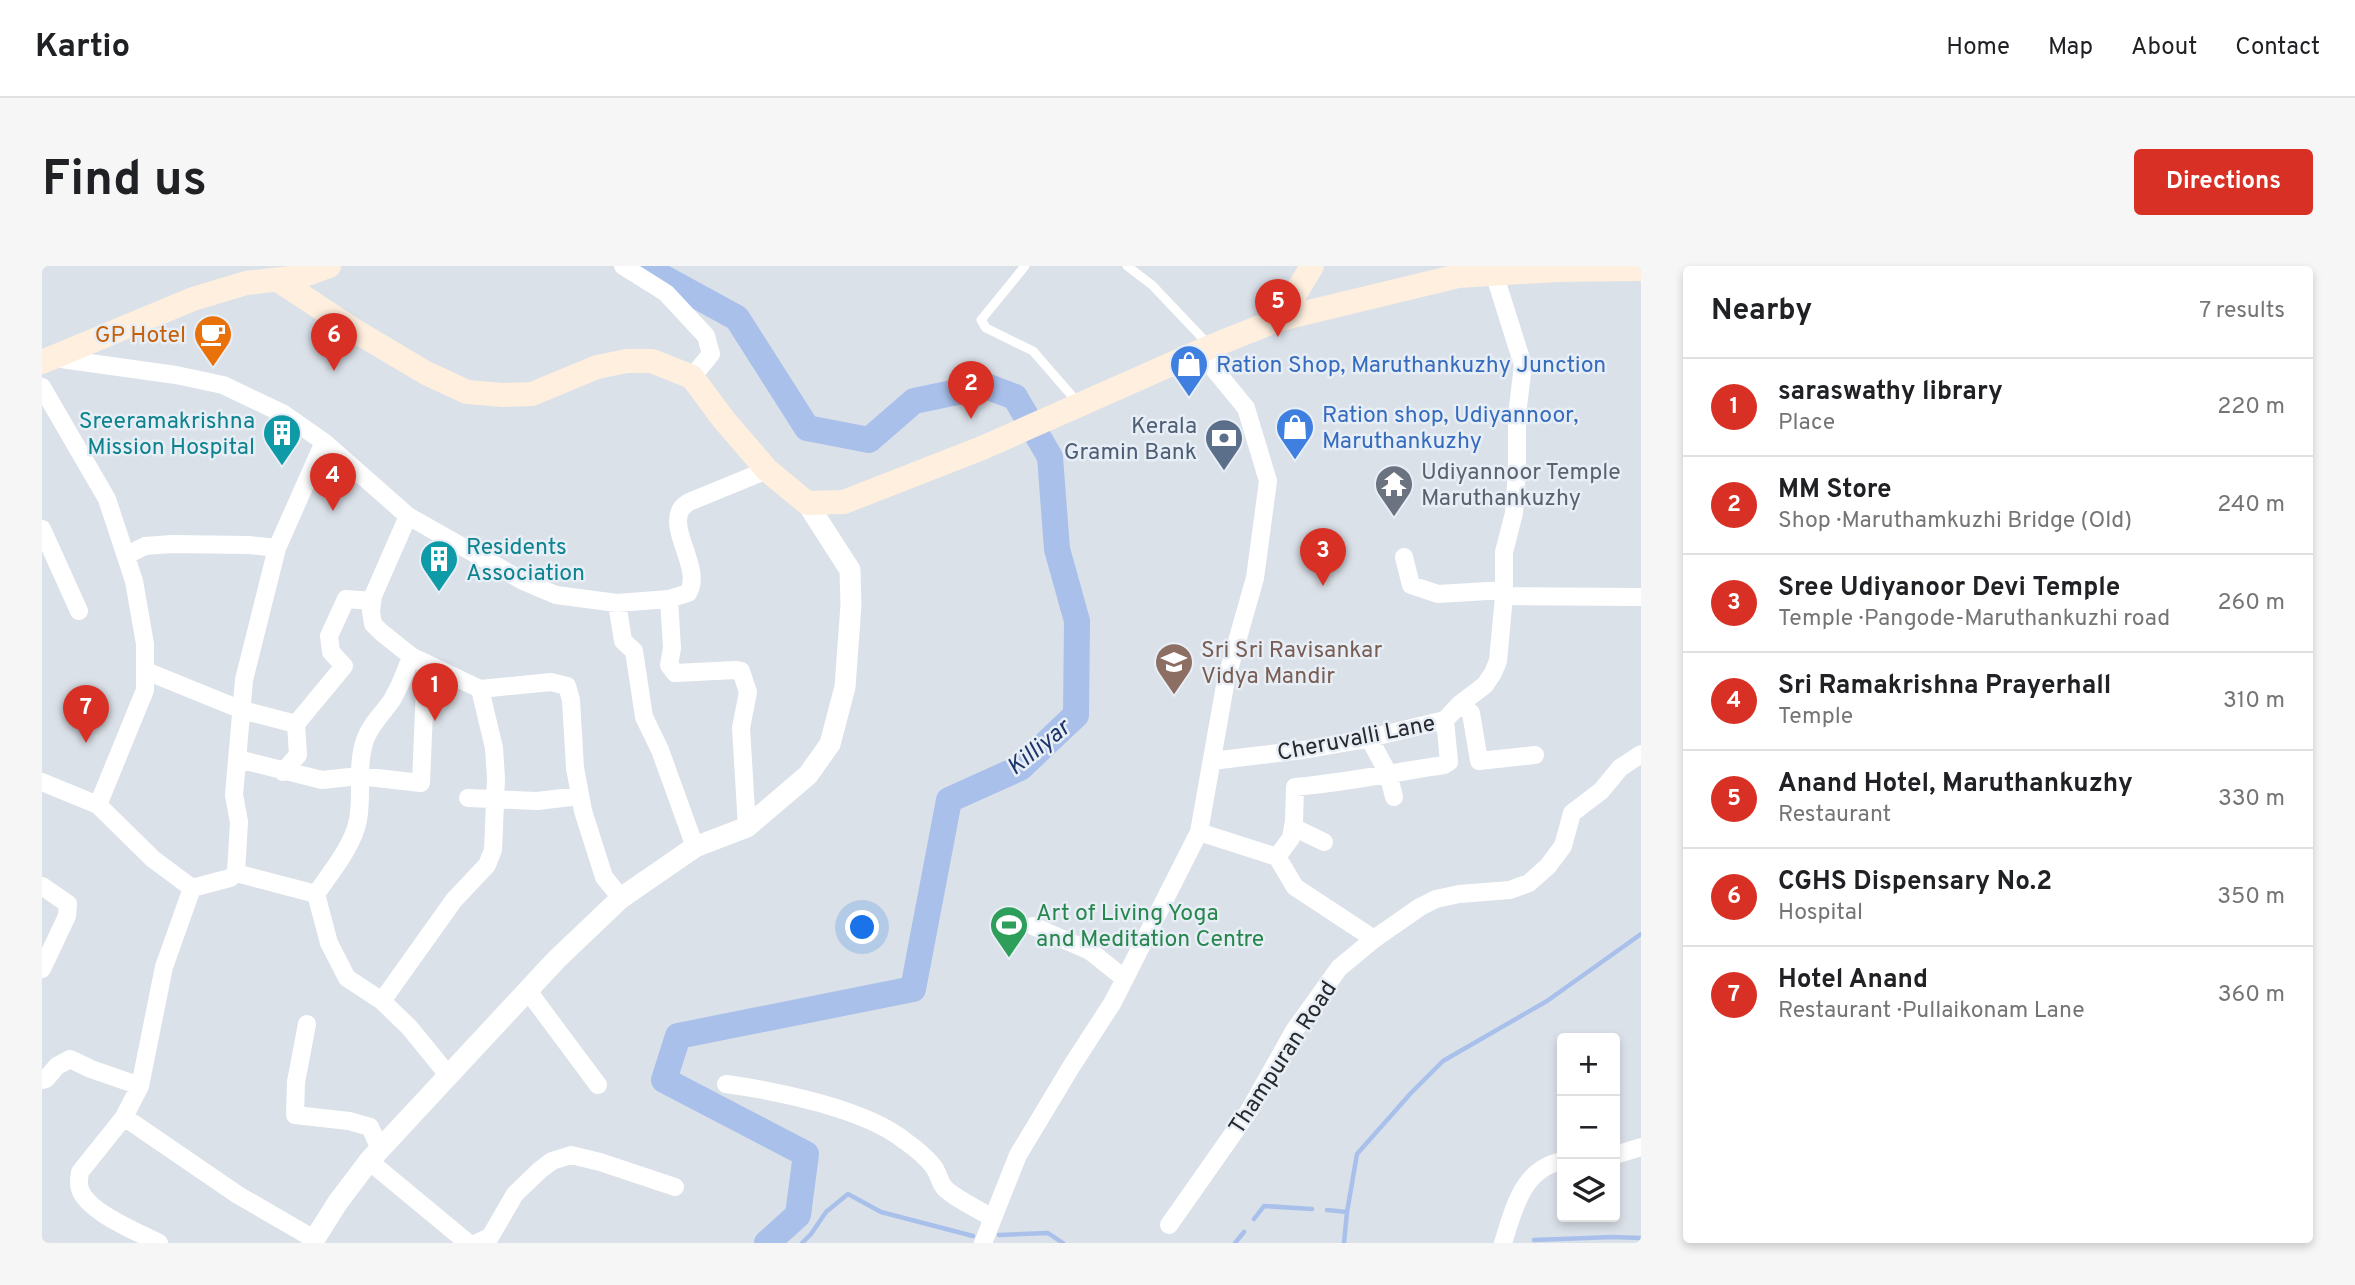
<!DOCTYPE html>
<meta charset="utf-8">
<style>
:root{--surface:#fff;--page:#f6f6f6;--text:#202124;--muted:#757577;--line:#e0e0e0;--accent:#d93025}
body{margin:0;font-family:Overpass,sans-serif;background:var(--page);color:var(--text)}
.controls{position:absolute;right:21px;bottom:21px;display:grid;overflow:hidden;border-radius:7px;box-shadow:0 4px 10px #0003}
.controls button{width:63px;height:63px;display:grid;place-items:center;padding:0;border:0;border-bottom:2px solid var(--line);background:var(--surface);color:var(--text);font:35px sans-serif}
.you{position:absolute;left:821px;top:662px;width:24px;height:24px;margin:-18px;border:5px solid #fff;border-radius:50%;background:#1a73e8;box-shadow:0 0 0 10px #1a73e833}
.badge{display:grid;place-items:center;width:46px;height:46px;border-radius:50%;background:var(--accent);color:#fff;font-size:23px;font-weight:700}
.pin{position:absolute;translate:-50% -58px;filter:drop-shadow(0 2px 4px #0008)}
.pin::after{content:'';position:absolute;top:37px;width:24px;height:21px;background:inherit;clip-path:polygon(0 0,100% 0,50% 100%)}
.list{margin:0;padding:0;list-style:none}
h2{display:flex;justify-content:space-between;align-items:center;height:91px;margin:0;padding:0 28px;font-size:30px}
h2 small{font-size:23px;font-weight:400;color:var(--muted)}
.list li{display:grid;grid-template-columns:46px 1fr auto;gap:21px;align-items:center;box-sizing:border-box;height:98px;padding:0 28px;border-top:2px solid var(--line)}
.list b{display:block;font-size:26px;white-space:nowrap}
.list p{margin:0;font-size:23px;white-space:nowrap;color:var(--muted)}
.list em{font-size:23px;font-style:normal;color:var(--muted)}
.icon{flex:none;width:38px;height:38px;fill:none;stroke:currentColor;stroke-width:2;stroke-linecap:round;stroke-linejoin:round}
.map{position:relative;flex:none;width:1599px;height:977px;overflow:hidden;border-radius:7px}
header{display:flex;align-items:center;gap:42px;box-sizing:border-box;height:98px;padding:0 35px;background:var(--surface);border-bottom:2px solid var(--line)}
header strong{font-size:33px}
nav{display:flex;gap:38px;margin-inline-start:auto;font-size:24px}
.intro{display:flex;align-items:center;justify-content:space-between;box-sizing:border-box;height:168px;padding:0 42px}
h1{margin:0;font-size:49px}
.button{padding:18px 32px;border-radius:7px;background:var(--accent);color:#fff;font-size:24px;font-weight:700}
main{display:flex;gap:42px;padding:0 42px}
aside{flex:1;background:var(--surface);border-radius:7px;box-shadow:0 4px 10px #0003}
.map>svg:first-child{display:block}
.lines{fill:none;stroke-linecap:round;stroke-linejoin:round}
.stream{stroke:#a9c0eb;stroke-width:4.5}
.river{stroke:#a9c0eb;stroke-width:26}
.service{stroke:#fff;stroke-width:9}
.minor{stroke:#fff;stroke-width:18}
.tertiary{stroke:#fff;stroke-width:21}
.secondary{stroke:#feefdf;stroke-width:24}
.labels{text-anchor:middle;stroke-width:5;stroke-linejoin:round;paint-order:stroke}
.food-label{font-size:23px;fill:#c56008;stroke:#e8eef6;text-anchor:end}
.shop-label{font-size:23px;fill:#366cbe;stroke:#e8eef6;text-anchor:start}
.culture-label{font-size:23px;fill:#0d838f;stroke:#e8eef6;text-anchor:end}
.service-label{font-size:23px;fill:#4e5e75;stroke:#e8eef6;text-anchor:end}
.worship-label{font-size:23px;fill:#5b616d;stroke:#e8eef6;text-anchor:start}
.education-label{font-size:23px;fill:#785e54;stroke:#e8eef6;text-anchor:start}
.street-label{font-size:23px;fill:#27292c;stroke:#e8eef6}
.leisure-label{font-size:23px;fill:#27864d;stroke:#e8eef6;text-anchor:start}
.water-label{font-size:24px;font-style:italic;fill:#1c3468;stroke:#e8eef6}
</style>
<header>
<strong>Kartio</strong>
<nav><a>Home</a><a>Map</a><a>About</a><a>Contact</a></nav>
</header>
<div class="intro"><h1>Find us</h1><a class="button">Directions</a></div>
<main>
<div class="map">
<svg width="1599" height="977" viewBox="0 0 1599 977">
<rect width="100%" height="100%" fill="#dbe1e9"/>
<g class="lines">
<path class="stream" d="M1285,944L1305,946L1315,888L1369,827L1401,795L1505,735L1599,668
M1212,953L1222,940L1270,943
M957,969L1006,967L1021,977
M1492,974L1571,971L1599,972
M760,977L769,968L784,946L806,928L839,946L931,970
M1193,977L1202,966
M1302,977L1305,946"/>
<path class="river" d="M600,0L695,52L765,162L827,174L872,135L944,120L973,131L1008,191L1015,283L1035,355L1034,449L978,502L907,534L871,723L636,770L622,814L764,888L756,949L725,977"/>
<path class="service" d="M983,0L939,54L944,62L991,85L1037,138
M1085,0L1110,19L1167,79"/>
<path class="minor" d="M581,0L624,27L664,70L669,88L650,111
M12,92L134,109L181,119L242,148L282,176L366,250L481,315L514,329L575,337L627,333L646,327C661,304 626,265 639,243C641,240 644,238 647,236L725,204
M0,121L65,233L92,315L103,378V424L56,539
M366,250L331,330L329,345L331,358L339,366L369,390L438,423L509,416L525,420L529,434L533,502L541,545L562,611L579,632
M0,263L37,345
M85,289L103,280L130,278L207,279L235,282
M1362,291L1369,319L1396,328L1462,324
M1462,330L1599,331
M627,333L630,382L627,399L633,407L693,404L699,405L706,426L699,462L705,561
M575,337L581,375L592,385L602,451L618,484L653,581
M104,405L200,444L254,458
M1418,438L1429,447L1437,495L1493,489
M1327,472L1346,507L1352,531
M196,493L280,514L317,510L379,517L384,397
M1170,495L1261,484L1319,474L1403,454L1418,438L1443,419L1451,407L1456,395L1462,330V286L1472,247L1475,204V149L1481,99L1452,7
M241,506L256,489L254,458L302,400L289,386L287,370L304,333L330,335
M0,516L56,539L111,593L150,622L188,612L194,607L274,628L287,677L305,712L340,735L367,761L407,810
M426,532L495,535L538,530
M1251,561L1282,576
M1157,566L1235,591L1253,621L1332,673
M1235,591L1249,572L1252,555L1253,521C1303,517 1353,506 1402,499L1407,496L1403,454
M194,607L197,556L192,529L202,414L235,282L282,176
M0,620L26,638L25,650L0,703
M150,622L122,701L98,820L82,851L196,929L272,973
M274,628C289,606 311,580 316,554C321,527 314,500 323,474C328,459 341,447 350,434C358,420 364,405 369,390
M991,660L1048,685L1083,713
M486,725L556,819
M340,735L412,634L445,599L451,584L454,512L452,482L438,423
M265,758L254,816L253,849L307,855L328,861L338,883
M0,814L4,813L15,800L28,793L49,803L98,820
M684,818C735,825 824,843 863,875C873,882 884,891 891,900C896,906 897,914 901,920C908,930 939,945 951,952
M82,851L38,906C37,912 36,917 38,923C45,946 96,966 117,977
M1573,889L1599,881
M327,895L426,977
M1127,959L1207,845L1252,765L1297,702L1332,673L1378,641L1394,633L1417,628L1468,624L1487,617L1506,600L1521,580L1530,547L1559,525L1578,502L1599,488
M435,977L448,971L473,928L498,904L510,895L529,889L558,896L633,921
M941,977L976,889L1029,801L1071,736L1157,566L1184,414L1213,312L1226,215L1204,142L1158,86
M1461,977C1472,943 1480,903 1520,895"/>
<path class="tertiary" d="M270,977L296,936L327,895L514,694L579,632L653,581L705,561L766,509L788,478L803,421L809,339L808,304L765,237"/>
<path class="secondary" d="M236,14L310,63L384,107L425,126L461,129L490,128L555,101L585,95H610L650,111L682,154L725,204L765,237L802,236L940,182L1168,81L1238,53L1416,10L1514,4L1599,3
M1238,53L1270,0
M0,96L151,33L204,17L257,11L287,0"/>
</g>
<defs>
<symbol id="cafe-pin" viewBox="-11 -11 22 30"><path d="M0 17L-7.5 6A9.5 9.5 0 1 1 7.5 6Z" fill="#e8710a" stroke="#e8eef6"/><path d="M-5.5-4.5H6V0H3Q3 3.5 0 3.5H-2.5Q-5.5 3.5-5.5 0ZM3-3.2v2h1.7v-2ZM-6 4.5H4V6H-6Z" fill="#fff"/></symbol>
<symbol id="shop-pin" viewBox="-11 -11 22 30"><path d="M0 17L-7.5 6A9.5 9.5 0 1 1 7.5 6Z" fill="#3f7fe0" stroke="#e8eef6"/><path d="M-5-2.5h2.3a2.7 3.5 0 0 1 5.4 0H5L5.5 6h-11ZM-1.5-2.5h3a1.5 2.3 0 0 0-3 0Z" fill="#fff"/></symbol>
<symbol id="building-pin" viewBox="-11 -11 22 30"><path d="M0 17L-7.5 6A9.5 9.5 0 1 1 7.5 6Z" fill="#0f9aa8" stroke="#e8eef6"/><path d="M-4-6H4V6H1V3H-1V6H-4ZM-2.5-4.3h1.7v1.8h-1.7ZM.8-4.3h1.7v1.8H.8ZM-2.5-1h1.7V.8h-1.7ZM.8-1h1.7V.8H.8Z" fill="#fff"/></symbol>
<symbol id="bank-pin" viewBox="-11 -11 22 30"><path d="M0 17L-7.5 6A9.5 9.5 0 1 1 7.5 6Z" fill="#5c6f8a" stroke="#e8eef6"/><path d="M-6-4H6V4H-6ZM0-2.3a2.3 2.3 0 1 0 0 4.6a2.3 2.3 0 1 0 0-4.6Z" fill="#fff"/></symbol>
<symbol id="temple-pin" viewBox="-11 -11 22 30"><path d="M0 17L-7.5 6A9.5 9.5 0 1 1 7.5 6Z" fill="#6b7280" stroke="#e8eef6"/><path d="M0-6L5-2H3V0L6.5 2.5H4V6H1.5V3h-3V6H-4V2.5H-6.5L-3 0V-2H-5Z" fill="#fff"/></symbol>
<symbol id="school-pin" viewBox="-11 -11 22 30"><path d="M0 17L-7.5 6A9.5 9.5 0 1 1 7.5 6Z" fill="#8d6e63" stroke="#e8eef6"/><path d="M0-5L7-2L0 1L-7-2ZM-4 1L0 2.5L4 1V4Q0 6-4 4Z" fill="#fff"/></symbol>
<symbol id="stadium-pin" viewBox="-11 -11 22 30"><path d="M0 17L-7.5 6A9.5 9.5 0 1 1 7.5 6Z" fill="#2e9e5b" stroke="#e8eef6"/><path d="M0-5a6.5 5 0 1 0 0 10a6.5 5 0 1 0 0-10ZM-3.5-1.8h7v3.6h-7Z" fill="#fff"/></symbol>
</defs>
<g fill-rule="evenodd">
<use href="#cafe-pin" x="149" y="46" width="44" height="60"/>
<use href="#shop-pin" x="1125" y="76" width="44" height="60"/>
<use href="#shop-pin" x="1231" y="139" width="44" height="60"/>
<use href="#building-pin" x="218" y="145" width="44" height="60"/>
<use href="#bank-pin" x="1160" y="150" width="44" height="60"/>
<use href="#temple-pin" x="1330" y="196" width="44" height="60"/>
<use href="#building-pin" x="375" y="271" width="44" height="60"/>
<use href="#school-pin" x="1110" y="374" width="44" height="60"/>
<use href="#stadium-pin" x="945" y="637" width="44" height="60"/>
</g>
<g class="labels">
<g class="food-label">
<text x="144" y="76">GP Hotel</text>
</g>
<g class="shop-label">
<text x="1174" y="106">Ration Shop, Maruthankuzhy Junction</text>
<text x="1280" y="156">Ration shop, Udiyannoor,<tspan x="1280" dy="26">Maruthankuzhy</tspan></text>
</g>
<g class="culture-label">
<text x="213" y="162">Sreeramakrishna<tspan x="213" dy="26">Mission Hospital</tspan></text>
<text x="424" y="288" text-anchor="start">Residents<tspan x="424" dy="26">Association</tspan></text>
</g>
<g class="service-label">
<text x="1155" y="167">Kerala<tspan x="1155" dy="26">Gramin Bank</tspan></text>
</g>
<g class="worship-label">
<text x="1379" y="213">Udiyannoor Temple<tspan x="1379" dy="26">Maruthankuzhy</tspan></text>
</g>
<g class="education-label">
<text x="1159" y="391">Sri Sri Ravisankar<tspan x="1159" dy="26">Vidya Mandir</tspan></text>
</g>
<g class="street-label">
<text transform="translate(1314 471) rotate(-11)" y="8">Cheruvalli Lane</text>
<text transform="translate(1240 791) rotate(-57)" y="8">Thampuran Road</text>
</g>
<g class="leisure-label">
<text x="994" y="654">Art of Living Yoga<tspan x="994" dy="26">and Meditation Centre</tspan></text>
</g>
<g class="water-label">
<text transform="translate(996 481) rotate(-39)" y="8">Killiyar</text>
</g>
</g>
</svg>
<div class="controls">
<button>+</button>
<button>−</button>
<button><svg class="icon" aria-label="layers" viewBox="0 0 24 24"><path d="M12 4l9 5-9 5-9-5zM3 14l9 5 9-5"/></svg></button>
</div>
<div class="you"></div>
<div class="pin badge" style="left:393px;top:455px">1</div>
<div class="pin badge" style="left:929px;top:153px">2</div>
<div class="pin badge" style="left:1281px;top:320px">3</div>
<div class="pin badge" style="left:291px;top:245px">4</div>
<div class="pin badge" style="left:1236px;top:71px">5</div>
<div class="pin badge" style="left:292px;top:105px">6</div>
<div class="pin badge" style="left:44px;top:477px">7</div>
</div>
<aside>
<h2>Nearby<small>7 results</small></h2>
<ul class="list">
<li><span class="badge">1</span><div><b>saraswathy library</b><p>Place</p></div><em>220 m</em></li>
<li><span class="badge">2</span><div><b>MM Store</b><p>Shop · Maruthamkuzhi Bridge (Old)</p></div><em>240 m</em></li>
<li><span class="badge">3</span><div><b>Sree Udiyanoor Devi Temple</b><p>Temple · Pangode-Maruthankuzhi road</p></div><em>260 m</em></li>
<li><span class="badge">4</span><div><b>Sri Ramakrishna Prayerhall</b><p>Temple</p></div><em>310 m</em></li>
<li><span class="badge">5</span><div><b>Anand Hotel, Maruthankuzhy</b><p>Restaurant</p></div><em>330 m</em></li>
<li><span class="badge">6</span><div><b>CGHS Dispensary No.2</b><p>Hospital</p></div><em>350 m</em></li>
<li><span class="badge">7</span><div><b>Hotel Anand</b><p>Restaurant · Pullaikonam Lane</p></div><em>360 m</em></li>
</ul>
</aside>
</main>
